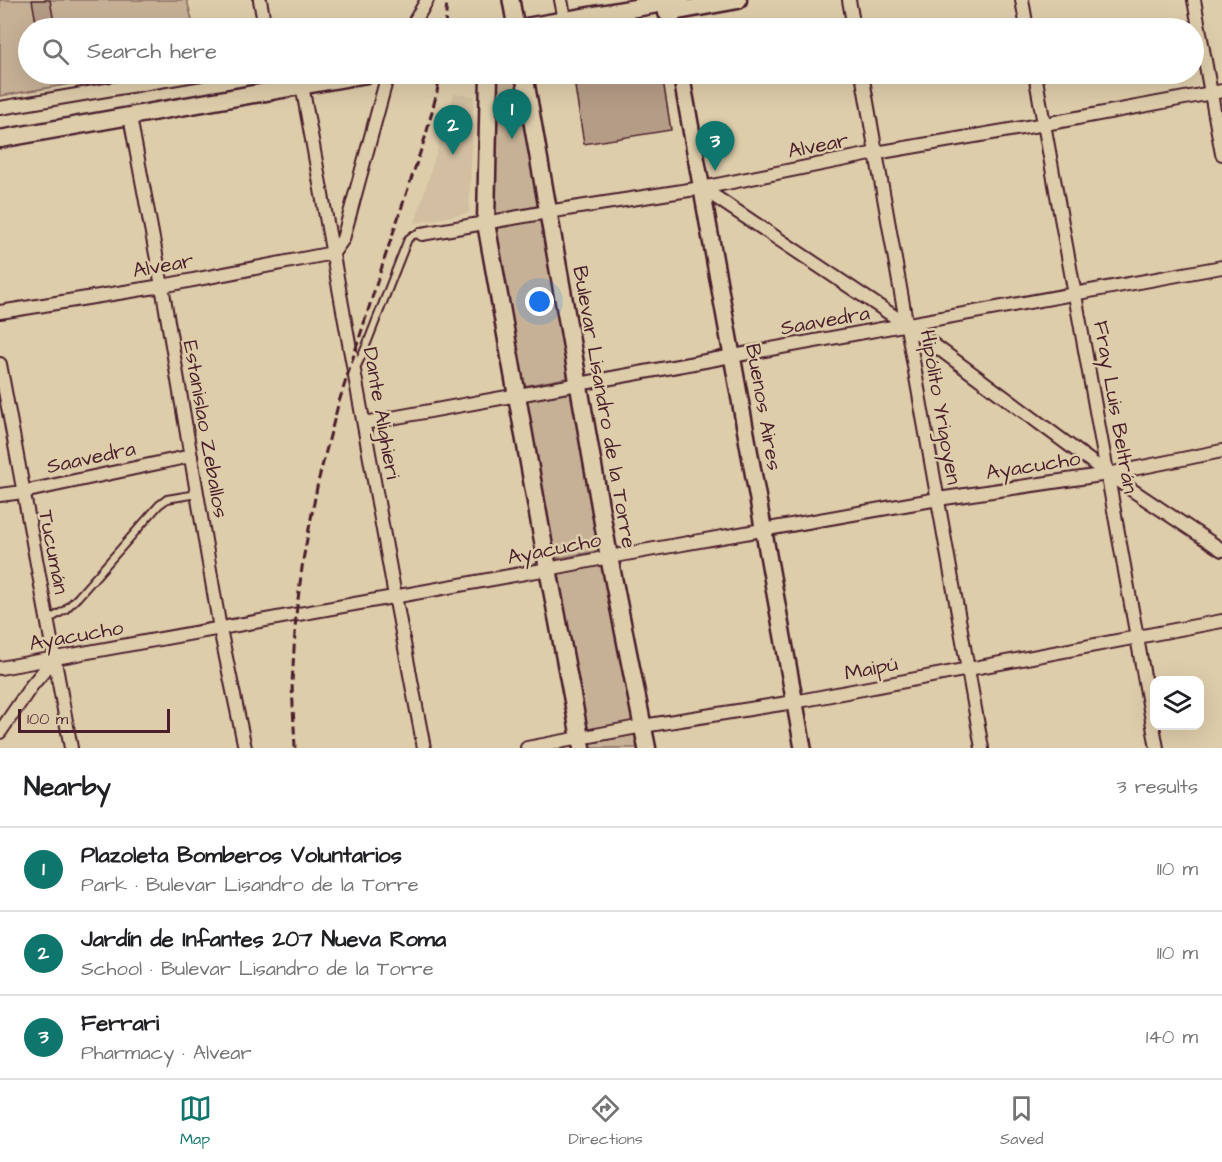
<!DOCTYPE html>
<meta charset="utf-8">
<style>
:root{--surface:#fff;--page:#f6f6f6;--text:#202124;--muted:#757577;--line:#e0e0e0;--accent:#0f766e}
body{margin:0;font-family:"Architects Daughter",sans-serif;background:var(--page);color:var(--text)}
.controls{position:absolute;right:18px;bottom:18px;display:grid;overflow:hidden;border-radius:12px;box-shadow:0 6px 24px #0002}
.controls button{width:54px;height:54px;display:grid;place-items:center;padding:0;border:0;border-bottom:2px solid var(--line);background:var(--surface);color:var(--text);font:30px sans-serif}
.scale{position:absolute;left:18px;bottom:15px;width:152px;box-sizing:border-box;padding-left:6px;border:3px solid #4a1f2b;border-top:0;font-size:16px;line-height:21px;white-space:nowrap;color:#4a1f2b;-webkit-text-stroke:4px #decdab;paint-order:stroke}
.you{position:absolute;left:540px;top:302px;width:21px;height:21px;margin:-15px;border:4px solid #fff;border-radius:50%;background:#1a73e8;box-shadow:0 0 0 9px #1a73e833}
.badge{display:grid;place-items:center;width:39px;height:39px;border-radius:50%;background:var(--accent);color:#fff;font-size:20px;font-weight:700}
.pin{position:absolute;translate:-50% -50px;filter:drop-shadow(0 2px 3px #0008)}
.pin::after{content:'';position:absolute;top:32px;width:21px;height:18px;background:inherit;clip-path:polygon(0 0,100% 0,50% 100%)}
.list{margin:0;padding:0;list-style:none}
h2{display:flex;justify-content:space-between;align-items:center;height:78px;margin:0;padding:0 24px;font-size:26px}
h2 small{font-size:20px;font-weight:400;color:var(--muted)}
.list li{display:grid;grid-template-columns:39px 1fr auto;gap:18px;align-items:center;box-sizing:border-box;height:84px;padding:0 24px;border-top:2px solid var(--line)}
.list b{display:block;font-size:22px;white-space:nowrap}
.list p{margin:0;font-size:20px;white-space:nowrap;color:var(--muted)}
.list em{font-size:20px;font-style:normal;color:var(--muted)}
.icon{flex:none;width:33px;height:33px;fill:none;stroke:currentColor;stroke-width:2;stroke-linecap:round;stroke-linejoin:round}
.map{position:relative;flex:none;width:1222px;height:748px;overflow:hidden}
.search{position:absolute;background:var(--surface);box-shadow:0 6px 24px #0002;left:18px;right:18px;top:18px;height:66px;display:flex;align-items:center;gap:15px;box-sizing:border-box;padding:0 21px;border-radius:33px;color:var(--muted);font-size:22px}
.sheet{height:330px;background:var(--surface)}
nav{display:flex;justify-content:space-around;align-items:center;box-sizing:border-box;height:84px;border-top:2px solid var(--line);background:var(--surface);font-size:16px;color:var(--muted)}
nav a{display:grid;justify-items:center;gap:3px}
nav .on{color:var(--accent)}
.map>svg:first-child{display:block}
.built{fill:#d2bea0}
.green{fill:#c6b196;stroke:#886860;stroke-width:1.5}
.building{fill:#b59c87;stroke:#4a1f2b;stroke-width:1.5}
.lines{fill:none;stroke-linecap:round;stroke-linejoin:round}
.service-casing{stroke:#4a1f2b;stroke-width:10}
.minor-casing{stroke:#4a1f2b;stroke-width:16}
.tertiary-casing{stroke:#4a1f2b;stroke-width:20}
.secondary-casing{stroke:#4a1f2b;stroke-width:21}
.service{stroke:#decdab;stroke-width:6}
.minor{stroke:#decdab;stroke-width:12}
.tertiary{stroke:#decdab;stroke-width:15}
.secondary{stroke:#decdab;stroke-width:16}
.rail{stroke:#4a1f2b;stroke-width:3;stroke-dasharray:9 4.5;stroke-linecap:butt}
.labels{text-anchor:middle;stroke-width:5;stroke-linejoin:round;paint-order:stroke}
.street-label{font-size:21px;fill:#4a1f2b;stroke:#decdab}
</style>
<div class="map">
<svg width="1222" height="748" viewBox="0 0 1222 748">
<rect width="100%" height="100%" fill="#decdab"/>
<filter id="ink" filterUnits="userSpaceOnUse"><feTurbulence type="fractalNoise" baseFrequency=".0167" numOctaves="2"/><feDisplacementMap in="SourceGraphic" scale="12" xChannelSelector="R" yChannelSelector="G"/><feConvolveMatrix kernelMatrix="1 2 1 2 8 2 1 2 1" color-interpolation-filters="sRGB"/></filter>
<g filter="url(#ink)">
<path class="built" d="M454,94L474,96L469,213L415,223Z"/>
<path class="green" d="M0,0H187L194,28H28V74H129L0,96Z
M497,74H517L541,205L494,215Z
M543,218L572,377L523,386L494,228Z
M574,392L603,550L554,559L524,401Z
M605,563L635,722L585,731L556,573Z
M637,734L639,748H588L587,744Z"/>
<path class="building" d="M32,0H50L55,28H37Z
M573,74H615V82L648,77V74H662L671,130L584,144Z"/>
<g class="lines">
<defs>
<path id="service" d="M356,368L364,351L408,239L413,235L422,234
M48,620L65,610L78,597L159,505L167,499L197,494"/>
<path id="minor" d="M260,0L265,28
M561,0L565,20
M849,0L854,28
M1022,0L1027,28
M1194,0L1222,154
M411,28L427,0
M273,74L276,90
M862,74L982,748
M1035,74L1157,748
M302,85L395,596L424,748
M0,108L201,74
M130,117L162,286L220,629L245,748
M702,188L907,325L1108,474L1222,550
M422,234L547,212L702,188L876,153L1045,124L1222,91
M0,312L162,286L333,253L343,239L388,74
M0,364L71,748
M364,423L1222,267
M0,495L23,492L191,456
M0,668L548,569L609,557L938,499L1108,474L1222,451
M0,732L32,685L55,658
M527,748L643,726L794,702L1222,621"/>
<path id="tertiary" d="M511,0L516,28
M670,12L673,28
M681,74L803,748"/>
<path id="secondary" d="M667,13L738,0
M520,28L681,0
M489,74L486,223L548,569L582,748
M524,74L609,557L647,748
M0,139L367,74"/>
</defs>
<use href="#service" class="service-casing"/>
<use href="#minor" class="minor-casing"/>
<use href="#tertiary" class="tertiary-casing"/>
<use href="#secondary" class="secondary-casing"/>
<use href="#service" class="service"/>
<use href="#minor" class="minor"/>
<use href="#tertiary" class="tertiary"/>
<use href="#secondary" class="secondary"/>
<path class="rail" d="M445,28L447,0
M295,748L292,684L296,615L303,560L318,482L338,405L386,254L426,135L437,92L440,74"/>
</g>
</g>
<g class="labels">
<g class="street-label">
<text transform="translate(818 145) rotate(-11)" y="7">Alvear</text>
<text transform="translate(163 265) rotate(-10)" y="7">Alvear</text>
<text transform="translate(825 320) rotate(-10)" y="7">Saavedra</text>
<text transform="translate(605 407) rotate(80)" y="7">Bulevar Lisandro de la Torre</text>
<text transform="translate(764 407) rotate(80)" y="7">Buenos Aires</text>
<text transform="translate(941 407) rotate(80)" y="7">Hipólito Yrigoyen</text>
<text transform="translate(1116 407) rotate(80)" y="7">Fray Luis Beltrán</text>
<text transform="translate(382 413) rotate(80)" y="7">Dante Alighieri</text>
<text transform="translate(206 429) rotate(80)" y="7">Estanislao Zeballos</text>
<text transform="translate(91 457) rotate(-12)" y="7">Saavedra</text>
<text transform="translate(1033 465) rotate(-9)" y="7">Ayacucho</text>
<text transform="translate(554 548) rotate(-11)" y="7">Ayacucho</text>
<text transform="translate(54 552) rotate(79)" y="7">Tucumán</text>
<text transform="translate(76 635) rotate(-10)" y="7">Ayacucho</text>
<text transform="translate(871 668) rotate(-11)" y="7">Maipú</text>
</g>
</g>
</svg>
<div class="controls">
<button><svg class="icon" aria-label="layers" viewBox="0 0 24 24"><path d="M12 4l9 5-9 5-9-5zM3 14l9 5 9-5"/></svg></button>
</div>
<div class="scale">100 m</div>
<div class="you"></div>
<div class="pin badge" style="left:512px;top:139px">1</div>
<div class="pin badge" style="left:453px;top:155px">2</div>
<div class="pin badge" style="left:715px;top:171px">3</div>
<div class="search"><svg class="icon" aria-label="search" viewBox="0 0 24 24"><circle cx="10" cy="10" r="6"/><path d="M15 15l6 6"/></svg>Search here</div>
</div>
<section class="sheet">
<h2>Nearby<small>3 results</small></h2>
<ul class="list">
<li><span class="badge">1</span><div><b>Plazoleta Bomberos Voluntarios</b><p>Park · Bulevar Lisandro de la Torre</p></div><em>110 m</em></li>
<li><span class="badge">2</span><div><b>Jardín de Infantes 207 Nueva Roma</b><p>School · Bulevar Lisandro de la Torre</p></div><em>110 m</em></li>
<li><span class="badge">3</span><div><b>Ferrari</b><p>Pharmacy · Alvear</p></div><em>140 m</em></li>
</ul>
</section>
<nav>
<a class="on"><svg class="icon" aria-label="map" viewBox="0 0 24 24"><path d="M3 6l6-2 6 2 6-2v14l-6 2-6-2-6 2zM9 4v14M15 6v14"/></svg>Map</a>
<a><svg class="icon" aria-label="directions" viewBox="0 0 24 24"><path d="M12 3l9 9-9 9-9-9zM9 14v-3h6M13 9l2 2-2 2"/></svg>Directions</a>
<a><svg class="icon" aria-label="saved" viewBox="0 0 24 24"><path d="M7 4h10v16l-5-4-5 4z"/></svg>Saved</a>
</nav>
